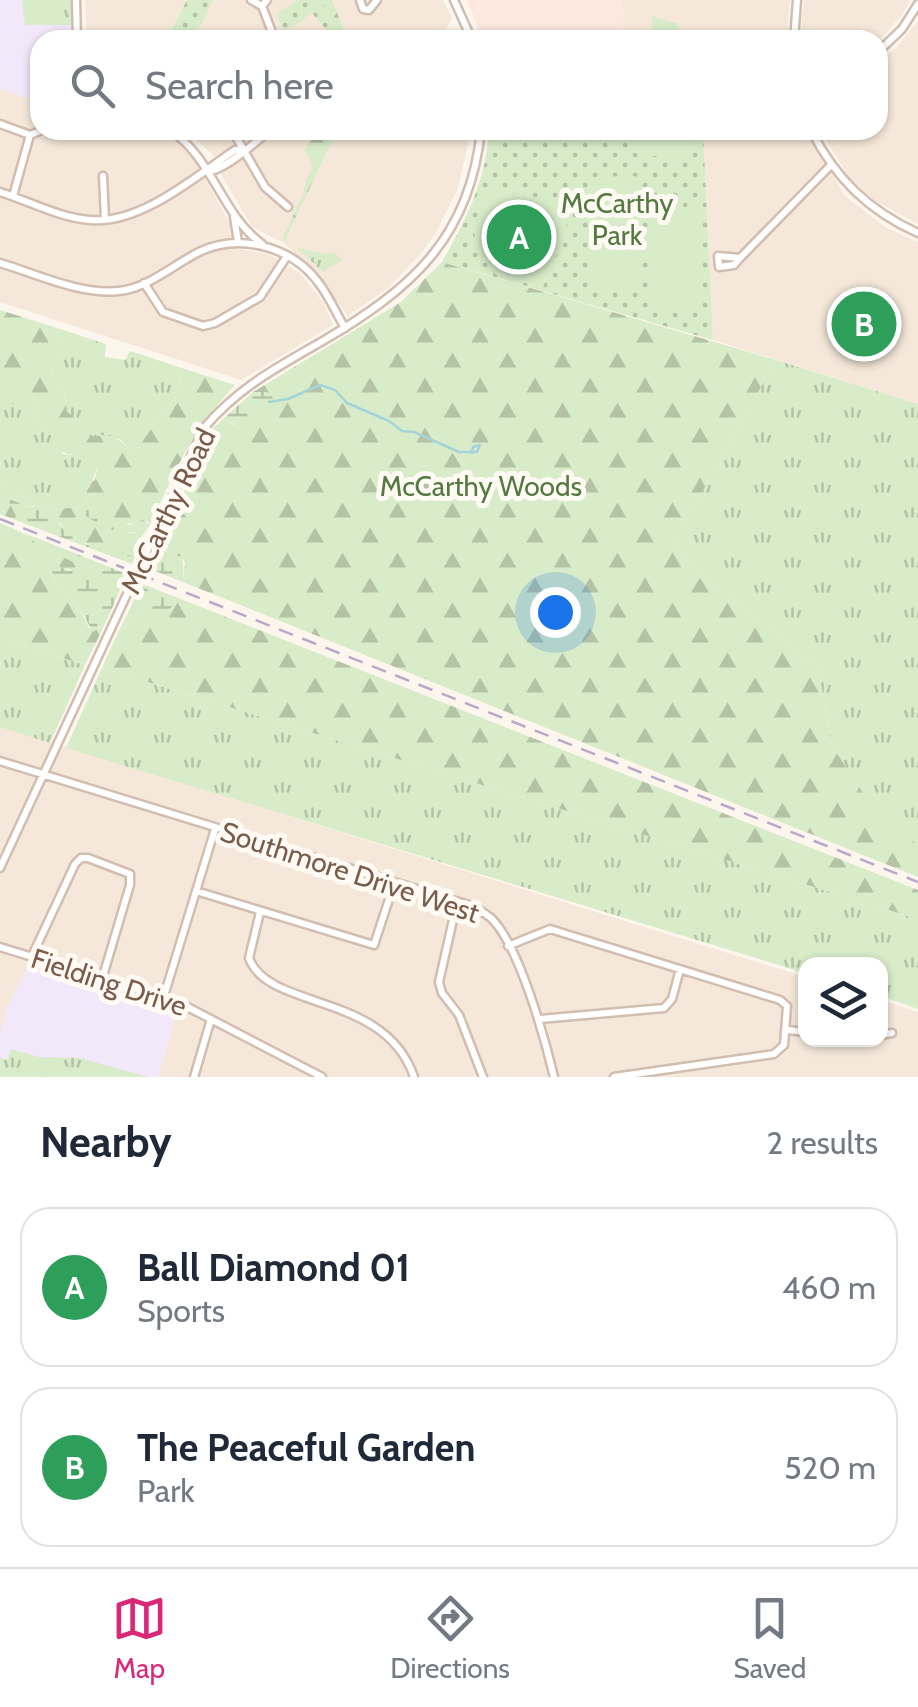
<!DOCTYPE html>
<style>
:root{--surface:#fff;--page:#f6f6f7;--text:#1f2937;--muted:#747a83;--line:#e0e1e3;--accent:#db2777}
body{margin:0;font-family:Cabin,sans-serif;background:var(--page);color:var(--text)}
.controls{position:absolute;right:30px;bottom:30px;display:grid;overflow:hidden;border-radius:20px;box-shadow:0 2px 8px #0004}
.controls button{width:90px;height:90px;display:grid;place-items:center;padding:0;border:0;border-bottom:2px solid var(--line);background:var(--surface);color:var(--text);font:50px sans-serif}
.you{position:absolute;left:555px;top:612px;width:35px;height:35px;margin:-25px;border:8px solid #fff;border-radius:50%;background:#1a73e8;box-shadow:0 0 0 15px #1a73e833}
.badge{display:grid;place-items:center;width:65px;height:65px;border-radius:50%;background:var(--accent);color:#fff;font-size:32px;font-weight:700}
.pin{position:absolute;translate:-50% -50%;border:5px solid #fff;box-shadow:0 2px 10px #0006}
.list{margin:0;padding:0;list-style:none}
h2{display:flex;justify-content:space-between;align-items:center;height:130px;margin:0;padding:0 40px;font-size:42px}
h2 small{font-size:32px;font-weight:400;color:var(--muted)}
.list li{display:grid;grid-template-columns:65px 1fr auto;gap:30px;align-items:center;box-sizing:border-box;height:160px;margin:0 20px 20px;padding:0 20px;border:2px solid var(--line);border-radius:30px}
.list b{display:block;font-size:38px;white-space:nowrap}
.list p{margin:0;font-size:32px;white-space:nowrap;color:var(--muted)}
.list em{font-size:32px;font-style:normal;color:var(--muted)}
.icon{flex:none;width:55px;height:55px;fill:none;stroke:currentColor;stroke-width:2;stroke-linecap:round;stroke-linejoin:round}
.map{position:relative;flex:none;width:918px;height:1077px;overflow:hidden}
.search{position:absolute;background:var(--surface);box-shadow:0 2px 8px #0004;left:30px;right:30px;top:30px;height:110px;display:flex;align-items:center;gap:25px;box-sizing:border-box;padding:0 35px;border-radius:30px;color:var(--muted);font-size:38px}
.sheet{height:490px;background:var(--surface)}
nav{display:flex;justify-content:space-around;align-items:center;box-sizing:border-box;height:140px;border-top:2px solid var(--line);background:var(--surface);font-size:28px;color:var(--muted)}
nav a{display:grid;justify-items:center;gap:5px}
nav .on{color:var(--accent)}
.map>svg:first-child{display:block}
.residential{fill:#f5e8da}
.commercial{fill:#fde8e0}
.education{fill:#f3e8fa}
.grass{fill:url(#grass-tufts)}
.forest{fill:url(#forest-firs)}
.wetland{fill:url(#wetland-marsh)}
.park{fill:url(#park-dots)}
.pitch{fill:#d8ecc9}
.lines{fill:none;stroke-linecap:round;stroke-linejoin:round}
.stream{stroke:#a5d3da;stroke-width:2.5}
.minor-casing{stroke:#d1beb0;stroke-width:11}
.minor{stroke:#fff;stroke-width:6}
.rail{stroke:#b9a8c9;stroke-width:2.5;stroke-dasharray:15 10;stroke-linecap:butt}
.labels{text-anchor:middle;stroke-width:10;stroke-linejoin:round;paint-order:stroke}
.park-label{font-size:28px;fill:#537a41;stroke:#fffaf3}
.street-label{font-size:28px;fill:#7a5c4d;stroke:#fffaf3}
</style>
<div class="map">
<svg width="918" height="1077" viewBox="0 0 918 1077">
<defs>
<pattern id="grass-tufts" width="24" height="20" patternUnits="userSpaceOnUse" patternTransform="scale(2.5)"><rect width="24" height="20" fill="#d8ecc9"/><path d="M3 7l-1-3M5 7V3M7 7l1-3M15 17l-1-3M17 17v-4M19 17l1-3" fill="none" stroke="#b4c2a5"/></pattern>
<pattern id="forest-firs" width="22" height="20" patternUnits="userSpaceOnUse" patternTransform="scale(2.5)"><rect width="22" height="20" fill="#d8ecc9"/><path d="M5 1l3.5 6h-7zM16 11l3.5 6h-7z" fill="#b4c2a5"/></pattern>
<pattern id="wetland-marsh" width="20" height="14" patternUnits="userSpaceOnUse" patternTransform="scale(2.5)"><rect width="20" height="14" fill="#d8ecc9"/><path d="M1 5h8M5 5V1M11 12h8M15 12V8" fill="none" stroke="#b4c2a5"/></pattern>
<pattern id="park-dots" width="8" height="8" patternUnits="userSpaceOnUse" patternTransform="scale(2.5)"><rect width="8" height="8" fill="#d8ecc9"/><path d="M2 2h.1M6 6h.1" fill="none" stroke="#b4c2a5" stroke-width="1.8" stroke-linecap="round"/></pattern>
</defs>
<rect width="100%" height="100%" fill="#fdf6ec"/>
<path class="residential" d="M85,0H187L166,40H87Z
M213,0H297L287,10L300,23L310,11L335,40H183L201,25Z
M332,0H443L452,18L441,40H348Z
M622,0H790L787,40H624Z
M804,0H910L902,15L878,42L800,40Z
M918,21V224L874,200L848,176L820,130H878V62L896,48Z
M40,88V130H157L180,143L195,161L231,225L235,248L270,255L301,274L323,302L333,325L241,380L0,302V89L28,98Z
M186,130H319L311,138L313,171L304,183V192L282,242L252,227L222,176L215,157Z
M337,130H471L458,188L436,233L418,257L388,288L348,316L318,277L284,243Z
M703,130H806L845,196L885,227L918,242V404L713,340Z
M0,726L805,977L806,1040H880L881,1000L918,1012V1077H0Z"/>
<path class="commercial" d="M467,0H622L624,40H483Z"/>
<path class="education" d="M0,0H69L71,40H40V88L28,98L0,89Z
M29,963L178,1009L158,1077H0V1033L7,1008Z"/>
<path class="grass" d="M22,0H73V21L71,25H25Z
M652,16L678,24V40H653Z
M297,248L326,254L334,252L342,260L323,272Z
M54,327L106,344L105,357L125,360L130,351L188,370L181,374C182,406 152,420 140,447L129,449L120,439L92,437L86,425L67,412L64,390L51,374C59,357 63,345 54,327Z
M776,360L918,404V843L891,836L832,746L818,668L671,548Z
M24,388L33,393L39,425L50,431L63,454L86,457L97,467L85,505L50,511L31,503L0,478V423L4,405Z
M0,639L85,665L50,743L0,727Z
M102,668L918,919V1009L881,996L880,964H806L805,973L66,748Z
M11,1049L39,1057L79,1058L149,1077H0V1058L7,1060Z"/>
<path class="forest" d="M321,0H332L348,40H340Z
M319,130H337L284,243L282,240L304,192C304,170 322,173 304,150Z
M442,262L776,360L671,548L818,668L832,746L891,835L918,843V877L183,582L185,563L165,534L211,430L223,419L234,425L266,392H253L401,302Z
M0,310L54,327C63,345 59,357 51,374L64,390L67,412L86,425L93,437C108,433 117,436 129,449L140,447C152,420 182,406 181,374L188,370L235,385C191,432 177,467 150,525L147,521C127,529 101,516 80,510C93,523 119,534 137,533L139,540L145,537L135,557L94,547L65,532L61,524L34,506L28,507L11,498L18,521L0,514V478L31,503L50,511L85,505C91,494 81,488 95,480L97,468C82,453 69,458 53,446L50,431L39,425L33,393L25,389L17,403L4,406L0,423Z
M0,523C25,533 50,547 73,562L76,567L73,570L57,567L49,571L61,591L77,604L89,628L98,629L106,622L85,665L0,639Z
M178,598L918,890V919L102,668L115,639L141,607L173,606Z"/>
<path class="wetland" d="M253,392H266L278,401C267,424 245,432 223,419Z
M7,497L28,507H41L55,517L65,532L80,537L86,544L135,557L132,564L18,521Z
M91,509L130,525L143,520L150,525L139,540L135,532C112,535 96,521 77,511Z
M24,533L127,574L106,622L93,632L77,604L61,591L45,563V560L70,571L76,567L73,562L34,542Z
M165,534C181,549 185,561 183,582L150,569Z
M142,584L178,598L173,606L163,613L141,607L115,639Z"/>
<path class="park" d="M187,0H213L201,25L183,40H166Z
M297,0H321L340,40H335L311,12L301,22L283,30L277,14Z
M489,130H703L713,340L442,262C467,219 486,180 489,130Z"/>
<path class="pitch" d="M634,130H691L690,161L634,153Z
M636,176L640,288L593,289L589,177Z
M493,185L571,207L563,240L543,287L496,275L474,235L488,188Z
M650,207H700L702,308H651Z
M47,1062L114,1077H44Z"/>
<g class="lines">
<path class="stream" d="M269,402L288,399L320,385L335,390L347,403L389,421L402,431L414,432L459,452H477L480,445L473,447L472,453"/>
<defs>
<path id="minor" d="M76,0L77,40
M251,0L262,6L267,0
M360,0L363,9L369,10L377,0
M454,0L472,40
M262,6L275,40
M227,40L229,37
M794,40L797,0
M878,52L902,29L918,4
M0,124L30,135L42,130
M170,130C213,158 221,214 262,244
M232,130L265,187L288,207
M811,130C835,178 869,211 918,233
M209,171C225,170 257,141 270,130
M103,176L105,220
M0,192C29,201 60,218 90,220C140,225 196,176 235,150L243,149
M13,196L30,135
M234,217L238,242
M740,258L734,265L719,267L718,256L740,258L831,165
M0,263C37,274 80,295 119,291C149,288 174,264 201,251C241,233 292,247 318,282C329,296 336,313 345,328
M144,283L163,312L203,326L215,323L260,297L287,256
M0,761L472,906C479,910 487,914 492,919C519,946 545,1039 554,1077
M0,868L204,428C239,387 276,368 321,342C410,290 470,239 481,130
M196,891L374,945L394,884
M457,902L439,982L442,993L459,1015L483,1077
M260,912L249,958C268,1011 385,991 414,1077
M508,946L550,929L780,1000L787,1006L784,1045L774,1054L614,1077
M0,947L176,1001L322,1077
M32,956L75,864L81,858H88L130,874V885L103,976
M164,996L215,829
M540,1019L664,1008L672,999L680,969
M787,1030L806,1032
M880,1035L892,1033
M194,1077L211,1019"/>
</defs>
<use href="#minor" class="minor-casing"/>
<use href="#minor" class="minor"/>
<path class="rail" d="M0,519L918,882"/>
</g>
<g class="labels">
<g class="park-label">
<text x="617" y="213">McCarthy<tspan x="617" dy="32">Park</tspan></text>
<text x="481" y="496">McCarthy Woods</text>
</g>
<g class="street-label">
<text transform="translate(168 511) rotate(-64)" y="10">McCarthy Road</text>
<text transform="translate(350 872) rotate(18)" y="10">Southmore Drive West</text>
<text transform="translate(109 982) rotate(18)" y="10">Fielding Drive</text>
</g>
</g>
</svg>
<div class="controls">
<button><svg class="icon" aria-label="layers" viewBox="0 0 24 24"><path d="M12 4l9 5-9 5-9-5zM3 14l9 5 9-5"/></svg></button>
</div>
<div class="you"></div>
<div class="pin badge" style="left:519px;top:237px;background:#2e9e5b">A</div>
<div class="pin badge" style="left:864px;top:324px;background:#2e9e5b">B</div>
<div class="search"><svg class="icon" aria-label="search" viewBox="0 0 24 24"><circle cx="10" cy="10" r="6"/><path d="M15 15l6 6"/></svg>Search here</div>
</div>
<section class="sheet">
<h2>Nearby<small>2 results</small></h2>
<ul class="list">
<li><span class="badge" style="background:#2e9e5b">A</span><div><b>Ball Diamond 01</b><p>Sports</p></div><em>460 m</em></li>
<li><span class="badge" style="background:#2e9e5b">B</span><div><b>The Peaceful Garden</b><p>Park</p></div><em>520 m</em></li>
</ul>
</section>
<nav>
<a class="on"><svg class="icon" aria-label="map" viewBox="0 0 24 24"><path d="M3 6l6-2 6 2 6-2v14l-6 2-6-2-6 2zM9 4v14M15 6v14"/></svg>Map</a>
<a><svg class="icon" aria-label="directions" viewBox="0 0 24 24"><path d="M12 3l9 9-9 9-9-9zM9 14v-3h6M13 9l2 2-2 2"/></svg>Directions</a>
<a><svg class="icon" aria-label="saved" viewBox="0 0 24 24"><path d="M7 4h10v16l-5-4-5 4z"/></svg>Saved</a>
</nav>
